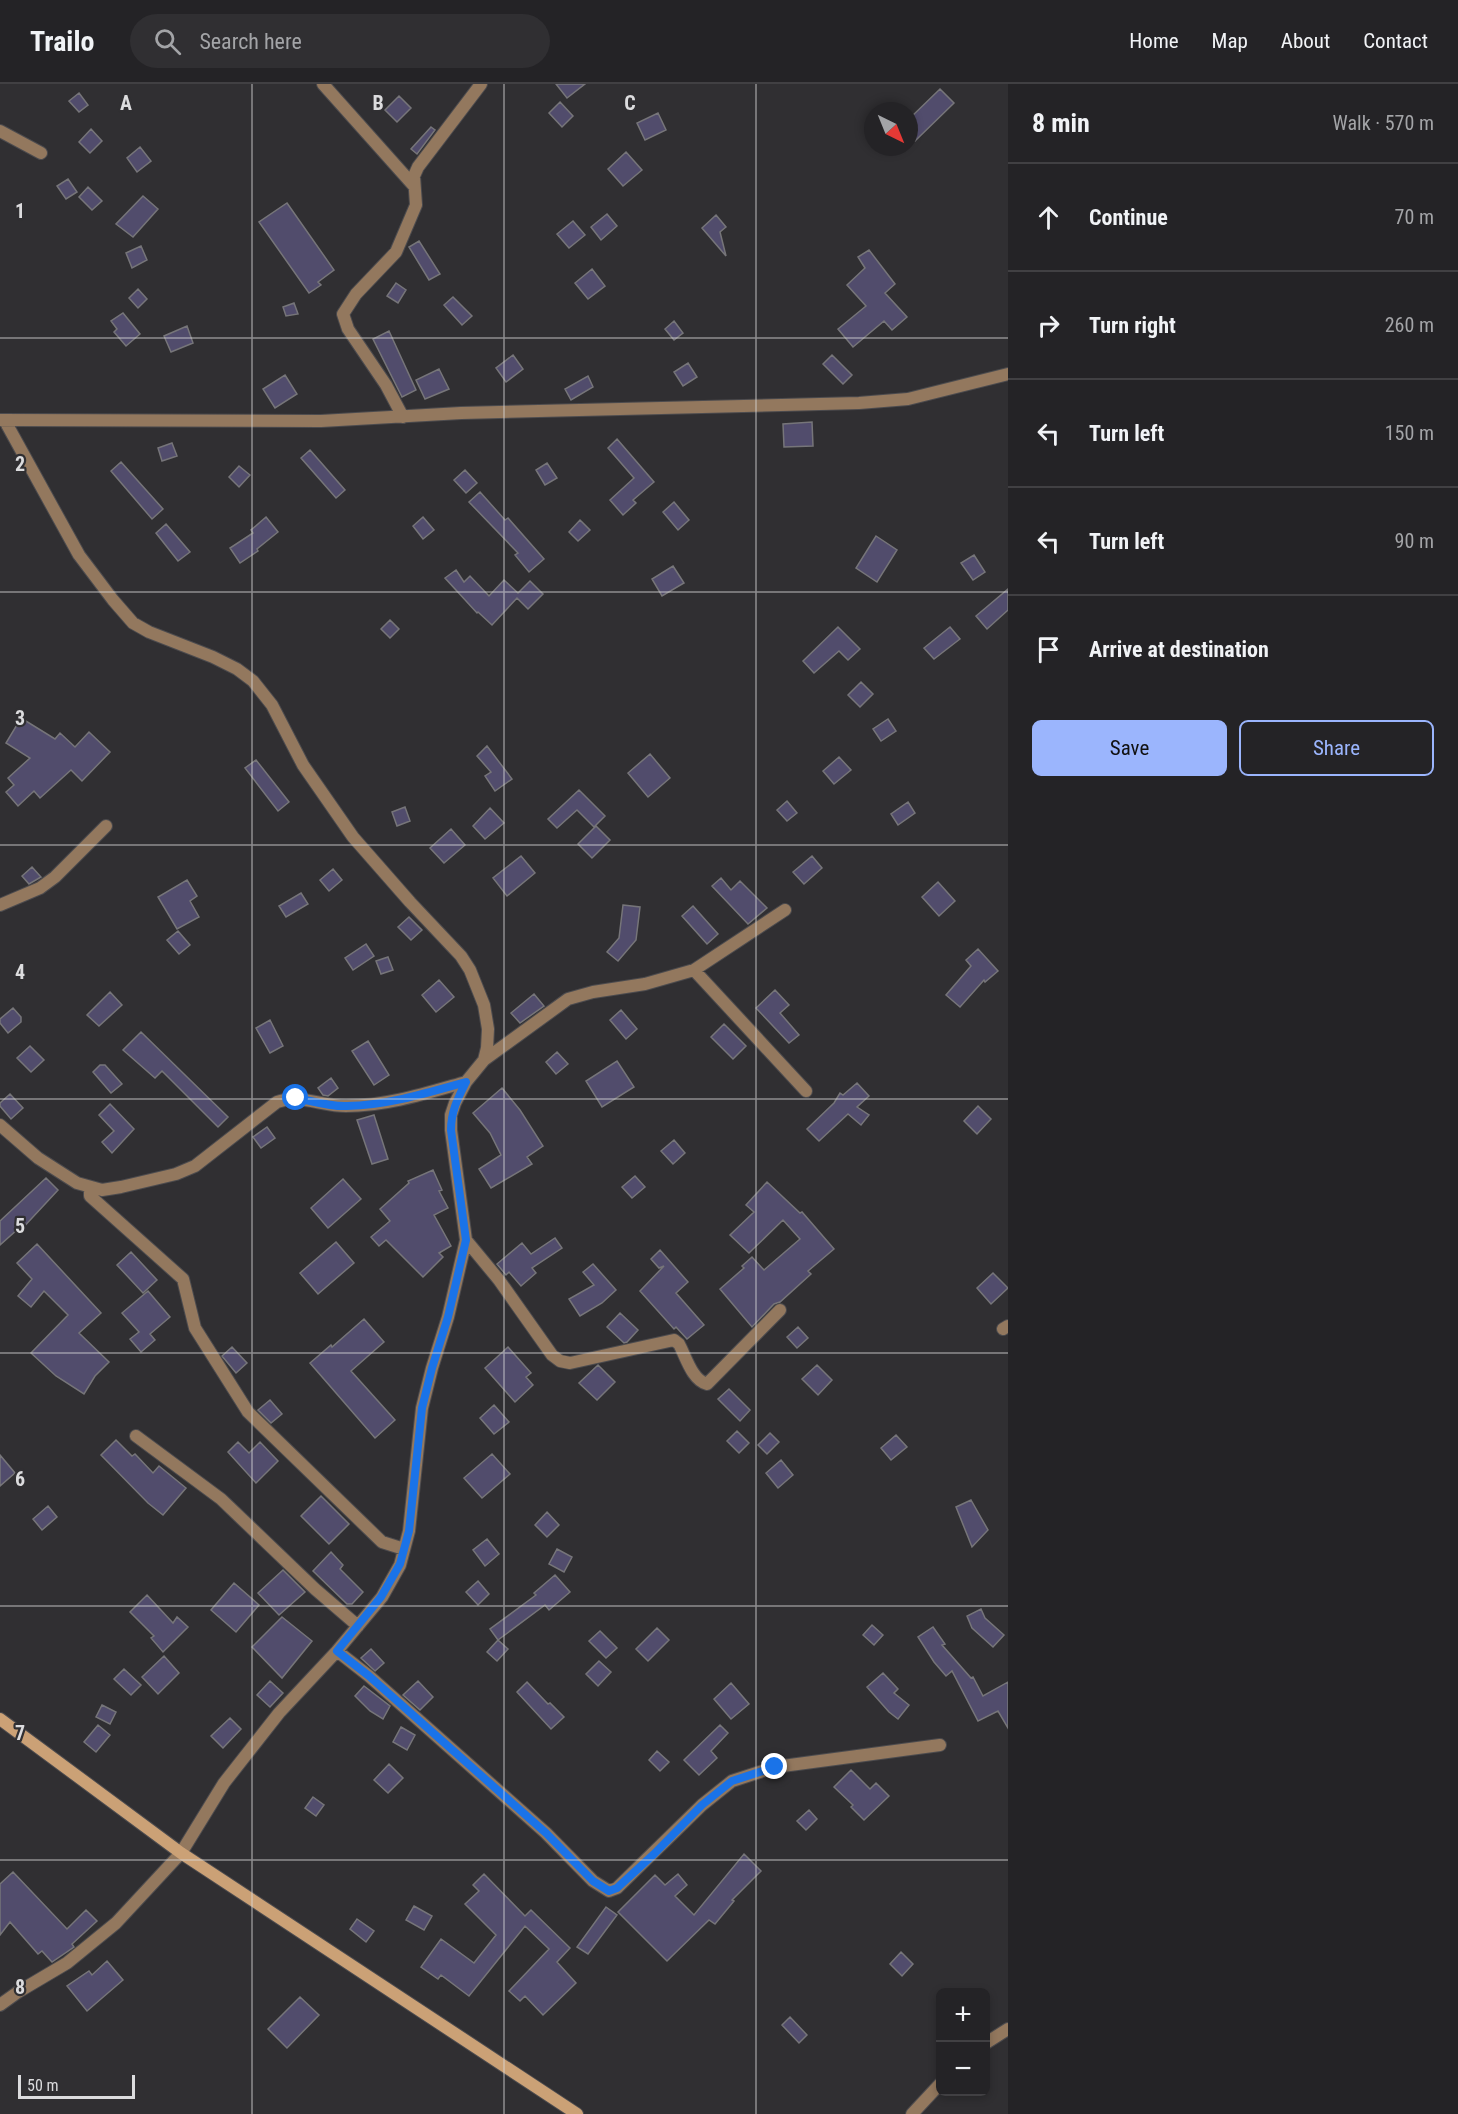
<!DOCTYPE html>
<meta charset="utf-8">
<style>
:root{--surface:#242326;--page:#302f32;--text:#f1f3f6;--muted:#a3a4a7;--line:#414043;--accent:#9bb5fd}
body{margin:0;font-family:"Roboto Condensed",sans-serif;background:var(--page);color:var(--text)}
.controls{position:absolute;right:18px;bottom:18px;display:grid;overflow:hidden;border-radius:9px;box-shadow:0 3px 9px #0003}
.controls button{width:54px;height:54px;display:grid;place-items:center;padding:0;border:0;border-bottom:2px solid var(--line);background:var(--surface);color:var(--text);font:30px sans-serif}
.compass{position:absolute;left:864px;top:18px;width:54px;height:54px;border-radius:50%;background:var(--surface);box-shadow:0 3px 9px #0003;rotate:137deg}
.scale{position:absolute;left:18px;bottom:15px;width:117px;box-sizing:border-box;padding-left:6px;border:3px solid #dcdcde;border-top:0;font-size:16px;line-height:21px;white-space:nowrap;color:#dcdcde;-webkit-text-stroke:4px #302f32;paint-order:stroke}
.stop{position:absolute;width:18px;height:18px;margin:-14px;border:4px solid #1a73e8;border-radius:50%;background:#fff}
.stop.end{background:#1a73e8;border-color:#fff;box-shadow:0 2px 6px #0008}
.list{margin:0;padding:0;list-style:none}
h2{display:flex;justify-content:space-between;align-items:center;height:78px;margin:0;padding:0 24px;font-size:26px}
h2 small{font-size:20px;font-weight:400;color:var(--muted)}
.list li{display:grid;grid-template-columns:39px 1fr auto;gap:18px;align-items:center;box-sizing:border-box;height:108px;padding:0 24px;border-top:2px solid var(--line)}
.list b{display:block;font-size:22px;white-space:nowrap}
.list em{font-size:20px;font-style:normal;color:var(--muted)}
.actions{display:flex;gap:12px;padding:18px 24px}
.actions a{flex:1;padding:14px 0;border:2px solid var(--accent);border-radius:9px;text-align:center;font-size:21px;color:var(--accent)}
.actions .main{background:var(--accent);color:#111}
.icon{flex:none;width:33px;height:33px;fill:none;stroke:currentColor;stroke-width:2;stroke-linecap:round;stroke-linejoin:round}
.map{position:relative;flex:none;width:1008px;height:2030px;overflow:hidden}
header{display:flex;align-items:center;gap:36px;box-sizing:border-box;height:84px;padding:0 30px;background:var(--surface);border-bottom:2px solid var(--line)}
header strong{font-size:28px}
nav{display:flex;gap:33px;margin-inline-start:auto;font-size:21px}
.search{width:420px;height:54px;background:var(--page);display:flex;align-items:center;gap:15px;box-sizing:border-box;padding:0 21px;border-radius:33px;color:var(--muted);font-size:22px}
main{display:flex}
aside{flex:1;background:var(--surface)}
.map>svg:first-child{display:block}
.building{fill:#514c6c;stroke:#767579;stroke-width:1.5}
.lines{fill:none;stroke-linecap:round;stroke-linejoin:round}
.minor-casing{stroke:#4c4b4e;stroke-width:14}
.secondary-casing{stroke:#4c4b4e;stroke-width:14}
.minor{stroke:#93785e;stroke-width:12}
.secondary{stroke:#cba176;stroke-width:12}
.route{stroke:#1a73e8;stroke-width:8}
.grid{fill:none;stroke:#dcdcde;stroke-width:1.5;stroke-opacity:0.55}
.grid-label{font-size:20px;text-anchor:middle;font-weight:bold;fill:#dcdcde;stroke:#302f32;stroke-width:4.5;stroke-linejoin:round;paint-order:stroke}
</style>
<header>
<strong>Trailo</strong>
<div class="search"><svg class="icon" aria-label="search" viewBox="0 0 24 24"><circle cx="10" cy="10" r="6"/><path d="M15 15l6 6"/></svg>Search here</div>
<nav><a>Home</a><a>Map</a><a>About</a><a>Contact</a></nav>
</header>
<main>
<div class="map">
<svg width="1008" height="2030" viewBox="0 0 1008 2030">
<rect width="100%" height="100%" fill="#302f32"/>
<path class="building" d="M556,0H585L567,14Z
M940,5L954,19L915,57L909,51V35Z
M79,9L88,21L79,28L69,17Z
M399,12L411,24L397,38L385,26Z
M560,18L573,32L562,43L549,29Z
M658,29L666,46L645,56L637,39Z
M431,43L435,46L417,70L411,65Z
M91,45L102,57L90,69L79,58Z
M140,63L151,77L137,88L127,74Z
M626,68L642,86L623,102L608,85Z
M68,95L77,108L66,115L57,102Z
M88,103L102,117L92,126L79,113Z
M143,112L158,125L133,153L116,140Z
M287,119L334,186L318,198L321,201L309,209L259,138Z
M607,130L617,142L601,156L591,143Z
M716,131L726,143L720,148L726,172L702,144Z
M573,137L585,151L569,164L557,150Z
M419,157L440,190L429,196L409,163Z
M141,162L147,176L132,184L126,169Z
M869,166L895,200L885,209L907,233L892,246L884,237L853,263L838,245L866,222L847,201L865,184L858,173Z
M592,185L605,202L588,215L575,199Z
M396,199L406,206L398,219L387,212Z
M138,205L147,215L138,224L129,214Z
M453,213L472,232L462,241L444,221Z
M294,219L298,230L286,232L283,223Z
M123,229L140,250L126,262L114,248L117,245L111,237Z
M674,237L683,249L674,256L665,245Z
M187,242L193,259L171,268L164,252Z
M389,247L416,306L402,313L373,255Z
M513,271L523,285L506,298L496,284Z
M832,271L852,291L843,300L823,280Z
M688,279L697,293L683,302L674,288Z
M439,285L449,305L425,315L416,296Z
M285,291L297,310L275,324L263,305Z
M588,292L593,303L571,316L565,305Z
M812,338L813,362L784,363L783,340Z
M617,355L654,398L633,416L636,419L623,431L610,416L634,394L608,364Z
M172,359L177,372L162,377L158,364Z
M310,366L345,406L336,414L301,374Z
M121,378L163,425L152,435L111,387Z
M547,379L557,394L545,401L536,386Z
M239,382L250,391L239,403L229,393Z
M465,386L477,399L466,409L454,396Z
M480,408L505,436L508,434L544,475L529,488L515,471L518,469L469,418Z
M674,418L689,436L678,446L663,428Z
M266,433L278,448L257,465L258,467L240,479L230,464L253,449L251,446Z
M423,433L434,446L423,455L413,442Z
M580,436L590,446L578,457L569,448Z
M166,440L190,468L178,477L156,449Z
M876,452L897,466L877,498L856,484Z
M974,471L985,488L973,496L961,479Z
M673,482L684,499L662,512L652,495Z
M456,486L464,498L470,492L489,512L504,496L518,509L530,497L543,510L528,525L517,514L492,541L478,528L477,529L445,494Z
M1008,505V526L987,545L976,532Z
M390,536L399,545L390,554L381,545Z
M838,543L860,565L848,576L839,567L814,589L803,577Z
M950,543L960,555L934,575L924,564Z
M861,598L873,610L860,623L848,611Z
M21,634L55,655L60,649L75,663L89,648L110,668L82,697L71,686L40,714L34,707L18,722L6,708L14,701L8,694L30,674L6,659Z
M888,635L896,647L881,657L873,645Z
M487,662L512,695L495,707L485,692L491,688L477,672Z
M650,670L670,694L648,713L628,689Z
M839,673L851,686L834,700L823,687Z
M256,676L289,718L278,727L245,684Z
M579,706L605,732L594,743L577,726L557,744L548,735Z
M787,717L797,729L787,737L777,726Z
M908,718L915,729L898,741L891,730Z
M405,723L410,737L397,742L392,728Z
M490,724L504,739L485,755L473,742Z
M596,742L610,756L592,774L578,760Z
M451,745L465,761L444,779L430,764Z
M521,772L535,789L507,812L493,794Z
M812,772L822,784L804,800L793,788Z
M32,783L41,793L29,800L22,792Z
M333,785L342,796L329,807L320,796Z
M721,794L731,806L740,797L767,824L748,840L712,802Z
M187,796L197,812L190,817L199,833L177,845L158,813Z
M938,798L955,817L939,832L922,813Z
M301,809L308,820L286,833L279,822Z
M623,821L640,823L636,856L618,877L607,868L619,854Z
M693,822L718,850L707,860L682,832Z
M409,833L422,846L411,856L398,843Z
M178,847L190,861L179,870L167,856Z
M366,860L374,872L353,886L345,874Z
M978,865L998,887L985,898L984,896L960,923L946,911L971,882L966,876Z
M388,873L393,886L381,890L376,877Z
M439,896L454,913L436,928L422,911Z
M775,906L789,921L780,929L799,951L789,959L756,924Z
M110,908L122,921L99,942L87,931Z
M534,910L544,922L520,939L511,929Z
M13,924L21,933V938L8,949L0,939V935Z
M621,926L637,945L626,955L610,936Z
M270,936L283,962L270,969L256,944Z
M724,940L746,962L733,975L711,953Z
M141,948L228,1033L218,1043L162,987L155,994L123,966Z
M368,957L389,991L374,1001L352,967Z
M30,962L44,976L31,988L17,974Z
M557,968L568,980L556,990L546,978Z
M617,977L634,1003L602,1023L586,997Z
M100,981H105L122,1000L111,1009L93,988Z
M331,994L338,1004L328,1012L323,1011L318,1004Z
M857,999L869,1012L857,1023L869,1031L861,1041L848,1030L819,1057L807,1045L834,1019L840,1009L843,1011Z
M502,1004L520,1026L543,1062L527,1073L532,1080L491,1104L479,1085L501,1071L490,1049L473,1029Z
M10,1010L23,1024L11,1035L0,1022V1019Z
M110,1020L134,1045L112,1069L102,1058L114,1047L99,1031Z
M978,1022L991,1035L977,1050L964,1037Z
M374,1031L388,1075L372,1080L357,1036Z
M267,1043L275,1054L261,1064L253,1053Z
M674,1056L685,1069L673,1080L661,1067Z
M433,1086L442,1106L439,1107L448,1124L434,1131L451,1162L439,1169L443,1173L423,1193L386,1156L379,1162L371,1153L390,1137L380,1125L409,1099L408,1097Z
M635,1092L645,1103L632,1114L622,1103Z
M46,1094L58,1106L20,1147L18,1145L0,1161V1137Z
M343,1095L361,1115L328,1144L311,1124Z
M767,1098L800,1129L802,1128L834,1165L808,1187L811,1190L780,1218L774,1220L752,1243L720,1205L744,1184L742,1182L752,1173L764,1186L800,1155L783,1136L749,1169L730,1151L754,1128L746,1121Z
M555,1154L562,1164L532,1184L536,1189L521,1202L509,1188L506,1191L497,1180L522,1159L531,1170Z
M336,1158L354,1179L318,1210L300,1189Z
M37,1160L101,1229L79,1249L109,1278L95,1292L84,1310L56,1292L31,1269L68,1231L44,1207L31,1223L18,1212L32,1195L17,1179Z
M660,1166L688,1198L676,1209L704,1241L687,1255L676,1243L674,1245L640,1207L664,1182L659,1184L651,1175Z
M131,1168L157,1196L143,1209L117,1181Z
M593,1180L616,1206L602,1219L580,1232L569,1215L594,1201L583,1188Z
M993,1189L1008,1204L991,1220L977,1204Z
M148,1207L170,1233L150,1250L155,1256L141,1268L130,1255L139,1248L122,1229Z
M620,1229L638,1246L627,1258L624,1259L607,1243Z
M364,1235L384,1258L351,1287L395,1336L375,1354L310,1279L331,1261L332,1263Z
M798,1243L808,1254L797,1264L787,1253Z
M232,1263L247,1279L236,1289L222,1272Z
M508,1263L531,1289L526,1293L533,1301L515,1318L485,1284Z
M598,1281L615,1298L597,1316L579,1299Z
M817,1281L832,1296L818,1311L802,1295Z
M729,1305L750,1326L740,1337L718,1315Z
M270,1316L282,1330L271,1339L258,1326Z
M494,1321L509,1338L494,1350L480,1334Z
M737,1347L749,1359L739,1369L727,1357Z
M770,1349L779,1358L767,1370L758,1361Z
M896,1351L907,1363L891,1376L881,1364Z
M116,1356L132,1372L135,1370L153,1389L159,1382L186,1404L163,1431L148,1419L101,1371Z
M238,1358L249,1369L260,1358L278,1377L256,1399L228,1368Z
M492,1370L510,1390L482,1414L464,1394Z
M0,1371L15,1389L0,1402Z
M781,1376L793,1391L778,1404L766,1389Z
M321,1412L349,1440L329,1460L301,1432Z
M971,1416L988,1446L972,1463L956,1423Z
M48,1422L57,1433L42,1446L33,1435Z
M547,1428L559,1441L547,1453L535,1441Z
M487,1455L499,1470L485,1482L473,1466Z
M557,1465L572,1473L564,1488L549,1480Z
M331,1468L343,1481L340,1485L363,1508L352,1520H347L313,1487Z
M283,1486L305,1508L279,1531L258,1509Z
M555,1491L570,1508L549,1526L545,1521L498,1556L508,1565L497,1577L487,1568L498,1556L490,1545L536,1511L534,1509Z
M478,1497L489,1510L478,1521L466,1508Z
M234,1499L259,1521L236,1548L211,1526Z
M147,1511L173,1539L177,1533L188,1543L163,1568L151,1554L154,1552L130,1528Z
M981,1525L985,1534L1004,1551L993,1563L972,1544L967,1532Z
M282,1533L312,1557L282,1594L252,1563Z
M872,1541L883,1551L874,1561L863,1551Z
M933,1543L945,1560L942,1561L971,1594L973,1593L983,1612L1008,1598V1644L998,1627L978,1637L952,1587L946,1592L934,1578L918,1553Z
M657,1544L669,1556L648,1577L636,1565Z
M600,1547L617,1564L606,1574L589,1557Z
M371,1565L384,1579L375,1587L361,1574Z
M164,1572L179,1589L158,1610L142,1593Z
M599,1577L611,1588L598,1602L586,1590Z
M124,1585L141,1601L131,1611L114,1595Z
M883,1589L898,1605L894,1609L909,1621L898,1635L889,1628L867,1603Z
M270,1597L283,1609L270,1623L257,1611Z
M418,1597L433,1613L420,1626L403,1611Z
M527,1598L548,1620L550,1619L564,1633L551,1645L517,1608Z
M731,1599L749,1620L731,1635L714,1615Z
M364,1602L390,1622L383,1635L370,1627L355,1612Z
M102,1621L116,1628L110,1640L96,1633Z
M230,1634L241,1645L223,1664L211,1652Z
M98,1641L110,1651L96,1668L84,1658Z
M720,1641L728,1649L711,1667L717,1674L699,1691L684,1676Z
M401,1643L415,1651L407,1666L393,1658Z
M657,1667L669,1678L660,1687L649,1676Z
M389,1680L403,1694L388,1709L374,1696Z
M851,1686L870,1705L876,1699L889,1712L864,1736L851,1723L853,1721L834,1703Z
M313,1713L324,1721L316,1732L305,1724Z
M809,1726L817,1735L806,1746L797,1737Z
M744,1770L761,1787L732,1816L734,1817L715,1840L709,1836L667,1877L618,1828L655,1791L665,1801L678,1790L687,1801L675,1812L694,1831Z
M13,1788L67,1845L86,1826L97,1837L72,1860L74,1863L52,1878L42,1867L38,1870L10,1838L0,1851V1800Z
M484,1790L525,1832L531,1826L570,1864L557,1878L576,1899L543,1931L525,1912L520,1917L509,1907L549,1865L525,1842L469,1912L441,1891L438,1895L421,1883L441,1855L474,1879L496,1851L465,1820L479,1807L473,1801Z
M414,1822L432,1832L424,1846L406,1836Z
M606,1823L617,1831L588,1870L577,1863Z
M357,1835L374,1847L366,1858L350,1845Z
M901,1868L913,1880L902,1892L890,1880Z
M107,1877L123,1896L87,1927L67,1902L89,1887L92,1891Z
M300,1913L319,1931L287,1964L268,1945Z
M790,1933L807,1951L799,1959L782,1941Z"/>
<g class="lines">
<defs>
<path id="minor" d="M323,0L414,102
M0,47L41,69
M403,333L386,301L348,245L343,230L356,210L396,168L416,121L414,92L418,83L481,0
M0,336L321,337L461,329L859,319L908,315L1008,290
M0,821L40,804L55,793L106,742
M694,886L806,1007
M484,976L568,915L593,908L645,900L694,886L785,826
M0,1041L38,1074L77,1099L102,1106L121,1103L176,1090L195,1082L277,1018C300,1010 322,1022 346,1022C387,1022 427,1009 466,998
M90,1104V1112L183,1195L195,1244L248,1328L382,1458L404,1465
M466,1156L499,1196L552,1271L560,1277L570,1279L674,1256L679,1260C686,1273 692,1296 707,1300L780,1226
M1003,1245L1008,1242
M136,1352L221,1415L315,1505L358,1542
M337,1567L369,1592L546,1749L593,1797L609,1807L617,1804L702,1721L732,1697L775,1683L940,1661
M0,1921L18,1908L67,1879L116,1839L181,1769L224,1699L279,1629L337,1567L382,1513L400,1481L409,1447L422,1324L432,1284L448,1233L466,1156L451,1046V1031L455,1019L466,998L484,976L487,964L488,945L484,921L470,886L461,872L410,818L353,753L303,681L272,621L253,597L237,585L213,573L149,548L133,539L113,516L79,471L5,337
M986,1959L1008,1945
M912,2030L940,2000"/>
<path id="secondary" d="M0,1635L181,1769L577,2030"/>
</defs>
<use href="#minor" class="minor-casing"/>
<use href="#secondary" class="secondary-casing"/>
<use href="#minor" class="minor"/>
<use href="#secondary" class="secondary"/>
</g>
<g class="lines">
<path class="route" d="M296,1014C313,1017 330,1023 347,1022C388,1021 427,1009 466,998C458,1014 451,1027 451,1046L466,1156L448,1233L432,1284L422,1324L409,1447L400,1480L381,1513L337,1567L369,1592L546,1749L593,1797L609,1807L617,1804L654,1770L702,1721L732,1697L775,1683"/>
</g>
<path class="grid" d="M252,0V2030M504,0V2030M756,0V2030M0,254H1008M0,508H1008M0,761H1008M0,1015H1008M0,1269H1008M0,1522H1008M0,1776H1008"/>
<g class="grid-label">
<text x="126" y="26">A</text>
<text x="378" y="26">B</text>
<text x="630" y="26">C</text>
<text x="20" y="134">1</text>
<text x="20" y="387">2</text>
<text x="20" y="641">3</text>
<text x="20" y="895">4</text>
<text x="20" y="1149">5</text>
<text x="20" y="1402">6</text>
<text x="20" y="1656">7</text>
<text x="20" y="1910">8</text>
</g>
</svg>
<div class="controls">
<button>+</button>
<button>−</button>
</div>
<svg class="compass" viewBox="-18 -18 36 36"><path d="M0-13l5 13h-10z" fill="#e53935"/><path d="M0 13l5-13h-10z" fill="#a3a4a7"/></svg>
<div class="scale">50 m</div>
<div class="stop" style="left:296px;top:1014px"></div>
<div class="stop end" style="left:775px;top:1683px"></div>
</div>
<aside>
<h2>8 min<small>Walk · 570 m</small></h2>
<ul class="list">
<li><svg class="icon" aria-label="ahead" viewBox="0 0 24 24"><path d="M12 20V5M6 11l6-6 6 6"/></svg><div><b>Continue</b></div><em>70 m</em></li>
<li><svg class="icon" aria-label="right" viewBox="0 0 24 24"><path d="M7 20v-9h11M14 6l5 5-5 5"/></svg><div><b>Turn right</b></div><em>260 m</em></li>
<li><svg class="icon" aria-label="left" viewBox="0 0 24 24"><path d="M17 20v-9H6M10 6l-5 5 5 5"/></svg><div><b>Turn left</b></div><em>150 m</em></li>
<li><svg class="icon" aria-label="left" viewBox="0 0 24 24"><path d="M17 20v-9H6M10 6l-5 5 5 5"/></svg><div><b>Turn left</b></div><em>90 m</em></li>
<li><svg class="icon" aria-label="arrive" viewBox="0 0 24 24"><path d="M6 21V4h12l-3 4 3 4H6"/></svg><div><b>Arrive at destination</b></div></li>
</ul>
<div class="actions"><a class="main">Save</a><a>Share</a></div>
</aside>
</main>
